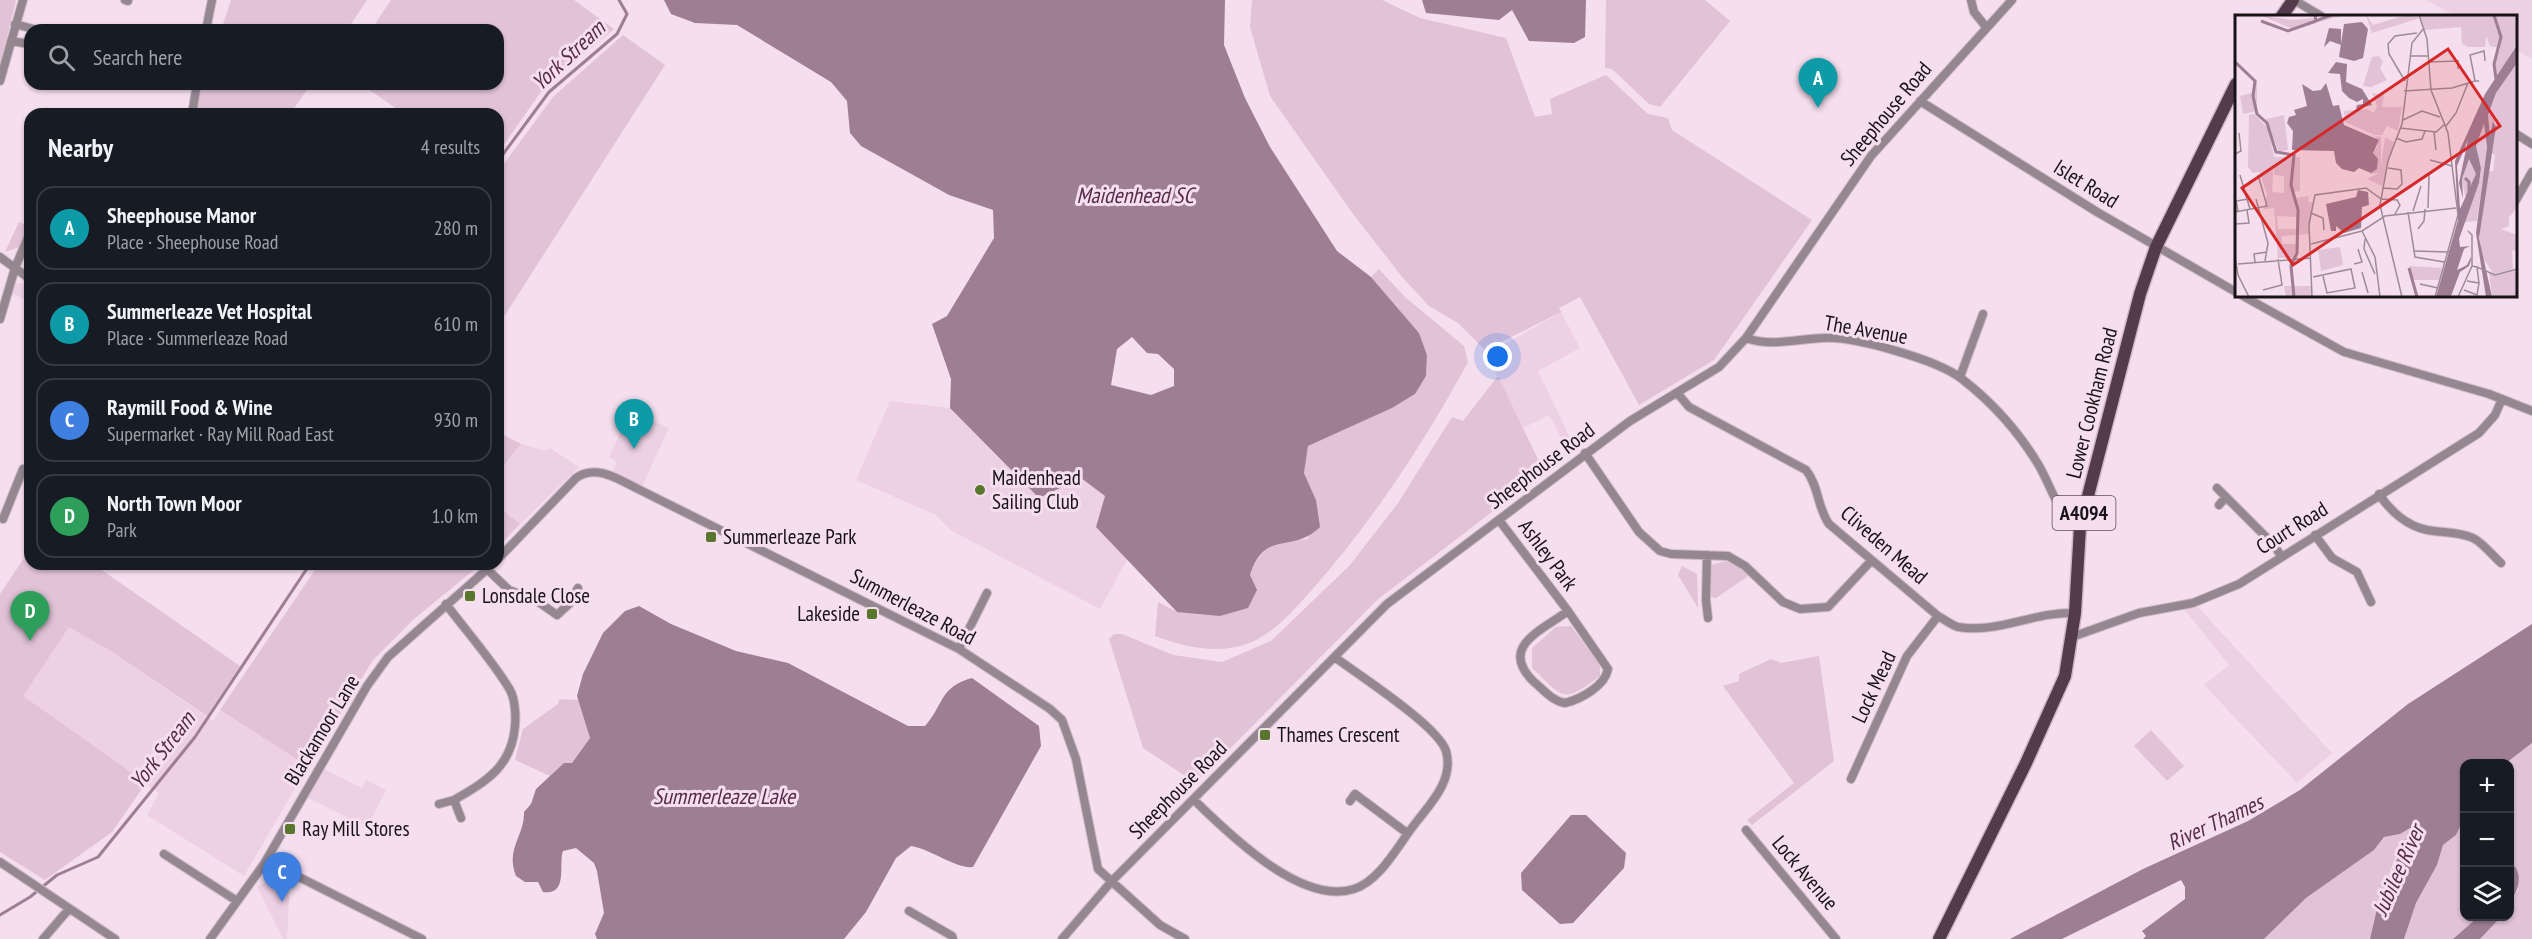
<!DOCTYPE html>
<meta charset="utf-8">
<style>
:root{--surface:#171b24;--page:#242831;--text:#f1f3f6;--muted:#9ea1a6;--line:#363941;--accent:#8c9099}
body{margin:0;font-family:"PT Sans Narrow",sans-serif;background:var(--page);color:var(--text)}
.controls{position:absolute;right:18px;bottom:18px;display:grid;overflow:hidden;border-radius:12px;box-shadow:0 2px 4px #0004}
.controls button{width:54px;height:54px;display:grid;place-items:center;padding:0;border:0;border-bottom:2px solid var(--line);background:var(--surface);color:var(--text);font:30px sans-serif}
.you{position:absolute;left:1498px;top:357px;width:21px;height:21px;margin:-15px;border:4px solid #fff;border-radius:50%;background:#1a73e8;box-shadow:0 0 0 9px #1a73e833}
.badge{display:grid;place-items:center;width:39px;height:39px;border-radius:50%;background:var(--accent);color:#fff;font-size:20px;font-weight:700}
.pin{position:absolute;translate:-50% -50px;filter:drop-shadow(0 2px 3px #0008)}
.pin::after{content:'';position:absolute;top:32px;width:21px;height:18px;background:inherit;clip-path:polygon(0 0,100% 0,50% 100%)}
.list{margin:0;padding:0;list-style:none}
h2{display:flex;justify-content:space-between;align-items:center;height:78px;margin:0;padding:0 24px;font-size:26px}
h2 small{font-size:20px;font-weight:400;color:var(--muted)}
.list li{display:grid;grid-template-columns:39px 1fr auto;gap:18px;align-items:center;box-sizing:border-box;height:84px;margin:0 12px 12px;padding:0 12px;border:2px solid var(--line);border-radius:18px}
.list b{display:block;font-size:22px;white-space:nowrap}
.list p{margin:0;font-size:20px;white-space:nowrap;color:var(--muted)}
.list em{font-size:20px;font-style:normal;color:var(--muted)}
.icon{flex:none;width:33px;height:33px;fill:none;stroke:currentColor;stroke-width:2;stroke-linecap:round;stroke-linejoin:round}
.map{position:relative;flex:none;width:2532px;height:939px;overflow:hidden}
.search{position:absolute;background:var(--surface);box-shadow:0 2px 4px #0004;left:24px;top:24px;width:480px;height:66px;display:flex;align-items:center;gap:15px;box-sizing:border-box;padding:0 21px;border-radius:18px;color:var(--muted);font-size:22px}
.panel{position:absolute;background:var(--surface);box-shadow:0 2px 4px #0004;left:24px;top:108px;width:480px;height:462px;border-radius:18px}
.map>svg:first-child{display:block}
.built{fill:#edd0e4}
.green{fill:#e1c2d7}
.water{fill:#9e7e94;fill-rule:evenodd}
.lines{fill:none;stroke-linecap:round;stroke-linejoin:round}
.stream{stroke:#9e7e94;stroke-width:3}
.street-casing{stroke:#cdb9c6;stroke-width:10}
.primary-casing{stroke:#cdb9c6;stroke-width:15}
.street{stroke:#958790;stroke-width:8}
.primary{stroke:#533b4c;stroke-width:12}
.poi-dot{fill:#59772c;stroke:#f5deed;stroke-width:2}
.labels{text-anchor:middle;stroke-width:6;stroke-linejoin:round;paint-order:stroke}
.shield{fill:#f5deed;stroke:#5b4f57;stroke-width:1.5}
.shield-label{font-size:20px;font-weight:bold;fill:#191217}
.street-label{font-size:21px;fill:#191217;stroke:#f5deed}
.poi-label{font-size:21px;fill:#191217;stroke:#f5deed;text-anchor:start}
.water-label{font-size:22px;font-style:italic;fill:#572a4b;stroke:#f5deed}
.inset-river{fill:none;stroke:#9e7e94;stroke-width:3}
.inset-road{fill:none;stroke:#9d8c97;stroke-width:1.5}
.view{fill:#d62828;fill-opacity:0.15;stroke:#d62828;stroke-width:3}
.inset-edge{fill:none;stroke:#191217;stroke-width:3}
</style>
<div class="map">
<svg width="2532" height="939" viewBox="0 0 2532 939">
<rect width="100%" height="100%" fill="#f5deed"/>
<path class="built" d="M2426,0H2532V59L2516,50V16H2456Z
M23,283L30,286V302L11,293L14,284Z
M1561,312L1580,348L1538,371L1576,450L1566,456L1563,449L1566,447L1549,415L1523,428L1487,355Z
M890,401L950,408L1027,485L1081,478L1105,496L1096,527L1128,558L1100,609L952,531L936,515L856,480Z
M631,411L669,428L642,486L613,471L617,462L609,457Z
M521,444L546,451L550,448L579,467L520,524L498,506V472Z
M2198,607L2332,753L2297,783L2204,685L2229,665L2184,609Z
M76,623L111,651L213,721L220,710L308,766L244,876L147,815L159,793L22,696L69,627Z
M324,769L362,788L366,780L386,790L367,827L308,798Z
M278,878L290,882L287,939H283L257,887L269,880Z"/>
<path class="green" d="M0,0H16L0,66Z
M231,0H367L347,30H221Z
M391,0H574L614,29L545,86L498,153V114H404L361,84H498V30H371Z
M1252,0H1382L1420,18L1506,38L1535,117L1552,114L1550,99L1606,75L1648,114L1668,118L1672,130L1812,220L1714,360L1639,405L1580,297L1559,308L1561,312L1485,350L1458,323L1429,306L1403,278L1353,214L1270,96L1250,27Z
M1606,0H1705L1730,21L1660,107L1649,104L1612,69L1605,68Z
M623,35L665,65L498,326V172L553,97Z
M205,84H311L290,114H194L198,91Z
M19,222L27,225L19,247L5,252Z
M1379,269L1405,297L1464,346L1468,362C1425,441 1376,516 1317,584C1298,605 1276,633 1249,643C1218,655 1185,647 1155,636L1158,602L1177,612L1250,575C1260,544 1278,542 1308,539L1316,500L1304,473L1308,446L1392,408L1415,394L1426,376L1427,355L1419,333L1371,277Z
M1498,376L1544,472L1377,600L1196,783L1143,748L1109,639L1114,634H1122L1173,655L1222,662L1271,641L1350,565L1398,503L1452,417L1463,421Z
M498,432L521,444L498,472Z
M498,506L520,524L498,547Z
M30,549V564H93L240,666L207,716L111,651L69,627L23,696L146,783L112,832L45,880L0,852V594Z
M1726,561L1747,572V577L1716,598L1711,597L1708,592L1711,565Z
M319,564H481L414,619L373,660L308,766L220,710Z
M1682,566L1697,574L1698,608L1678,575Z
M1571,626L1600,665V676C1562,704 1565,699 1532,668V648L1556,627Z
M1819,656L1834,761L1752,825L1747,820L1794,783L1723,686L1739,681V674L1771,659L1781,663Z
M559,699L579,700L590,738L572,763H564L550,776L515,760L523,729L558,704Z
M2151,730L2184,766L2167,781L2134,746Z
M2532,743V939H2480L2501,917L2510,916V903L2518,890L2513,864L2510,862V764L2506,763Z
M2464,818V916L2478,917L2453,939H2404L2416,903L2437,865L2443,845L2456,835Z
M2406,828H2410L2394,861L2378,904L2370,939H2264L2306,898L2374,850L2384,837L2400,834Z"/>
<path class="water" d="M664,0H1225L1224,45L1245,98L1270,147L1337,251L1371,277L1419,333L1427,355L1426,376L1415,394L1392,408L1308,446L1304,473L1316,500L1320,527C1293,554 1264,529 1250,575L1257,590L1248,608L1220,616L1177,612L1096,527L1105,496L1081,478L1039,498L950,408L951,379L932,324L947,316L994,238L993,210L949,195L861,146L850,133L847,101L831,82L737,25L695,23L671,14ZM1132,337L1147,353L1158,354L1174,369V386L1151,395L1111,385L1117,349Z
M1422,0H1586L1585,37L1574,43L1529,41L1512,10L1499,20L1426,13Z
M639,606L671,624L736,651L788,663L908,726H925C944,705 939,687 972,678L1039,726L1041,746L973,867C956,869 931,849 911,846L896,858L866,912L844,939H597L595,934L604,913L597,871L594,863L576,848L563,851C558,863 569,896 543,892L538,882H525L516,876C505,849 525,835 524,812L531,804L536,789L564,763H572L590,738L577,696L583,674L603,633L625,611Z
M2532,624V743L2506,763L2464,764V818L2456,835L2443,845L2437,865L2416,903L2404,939H2370L2378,904L2410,828L2400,834L2384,837L2374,850L2306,898L2264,939H2143L2146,936L2142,931L2185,899V887L2181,880L2062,939H2010L2143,869L2248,821L2300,790L2408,704Z
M1571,815H1586L1626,853L1624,868L1573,923L1560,924L1522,890L1521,873Z
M2510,862C2525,873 2518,890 2510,903Z
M2478,917H2501L2480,939H2453Z"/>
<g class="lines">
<path class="stream" d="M498,161L549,92L617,34L627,14L619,0
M0,915L30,897L57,875L98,857L195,737L310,564"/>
<defs>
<path id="street" d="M125,0L128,1
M1971,0L1974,12L1986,27
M2294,0L2321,16
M15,24L37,30
M206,30L212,0
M11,41L30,44
M0,81L23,0
M1920,101L2097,212L2236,292
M192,114L197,84
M2516,134L2532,144
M2516,200L2532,172
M0,257L30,279
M2243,296L2344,352L2489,394L2532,411
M0,319L15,268L30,232
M1746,338C1771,347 1797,339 1823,338C1854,336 1938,360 1962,379C1993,403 2018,431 2038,464C2052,487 2056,513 2080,527
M1960,377L1983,314
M1678,394L1689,407L1806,470C1819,486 1817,507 1829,524L1938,616C1944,619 1951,625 1958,627C1997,634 2036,611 2075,613
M1585,453L1639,532L1660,551L1671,554L1728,556L1745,566L1783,602L1800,609L1828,607L1871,561
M2217,488L2274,545L2281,556
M2379,494C2390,511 2407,526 2427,530C2442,533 2458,531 2473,538C2483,543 2492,555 2501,563
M2219,505L2225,498
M3,519L23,469
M1499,520L1568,611
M2315,535L2332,558L2357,572L2371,602
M1707,555L1706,600L1708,618
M498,559L576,478C596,464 618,479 638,489L959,649L1050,709L1062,720L1076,759L1098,869L1160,925L1185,939
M488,570L509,590L537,601L557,615L569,604L578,588
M446,604C466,631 493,661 510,690C515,699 516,715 515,726C512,766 487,781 454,800L461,818
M1568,611L1608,669C1605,686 1581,699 1565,703C1552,701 1544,690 1534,682C1498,647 1541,631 1568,611Z
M2072,637L2139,613L2193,603L2239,584L2479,433L2495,415L2502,399
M959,649L987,593
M1851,779L1907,656L1938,616
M1194,800C1228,833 1301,906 1354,889C1382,880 1400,841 1418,820C1433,801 1454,778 1446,751C1438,726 1360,676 1336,658
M1350,801L1355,794L1407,833
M439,804L454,800
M1746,830L1836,939
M164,854L237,901
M0,862L115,939
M264,864L291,873L422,939
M909,911L952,936L953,939
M43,939L69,909
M210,939L264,864L367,686L388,657L493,564
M1062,939L1111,882L1387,604L1630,421L1719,367L1746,338L1871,156L2012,0"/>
<path id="primary" d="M2282,16L2293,0
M1939,939L2026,763L2065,676L2075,613L2080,527L2140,294L2156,247L2236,84"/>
</defs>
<use href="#street" class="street-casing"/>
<use href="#primary" class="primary-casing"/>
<use href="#street" class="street"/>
<use href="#primary" class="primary"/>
</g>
<g class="poi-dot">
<circle cx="980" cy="490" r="6"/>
<rect x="705" y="531" width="12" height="12" rx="3"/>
<rect x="464" y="590" width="12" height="12" rx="3"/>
<rect x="866" y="608" width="12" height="12" rx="3"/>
<rect x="1259" y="729" width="12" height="12" rx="3"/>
<rect x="284" y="823" width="12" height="12" rx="3"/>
</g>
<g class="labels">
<rect class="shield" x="2052.5" y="496" width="63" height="34" rx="4.5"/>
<g class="shield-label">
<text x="2084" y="520">A4094</text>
</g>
<g class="street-label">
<text transform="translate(1886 114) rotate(-50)" y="7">Sheephouse Road</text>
<text transform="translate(2086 184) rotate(32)" y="7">Islet Road</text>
<text transform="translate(1866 330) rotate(10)" y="7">The Avenue</text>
<text transform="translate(2092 403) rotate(-76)" y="7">Lower Cookham Road</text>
<text transform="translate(1541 466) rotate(-37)" y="7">Sheephouse Road</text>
<text transform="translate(2292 528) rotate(-32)" y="7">Court Road</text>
<text transform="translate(1884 545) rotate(41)" y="7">Cliveden Mead</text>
<text transform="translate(1548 555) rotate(53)" y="7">Ashley Park</text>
<text transform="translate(913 607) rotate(28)" y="7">Summerleaze Road</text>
<text transform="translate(1874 687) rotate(-65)" y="7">Lock Mead</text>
<text transform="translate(322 730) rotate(-59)" y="7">Blackamoor Lane</text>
<text transform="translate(1178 790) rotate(-45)" y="7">Sheephouse Road</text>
<text transform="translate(1805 873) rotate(50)" y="7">Lock Avenue</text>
</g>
<g class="poi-label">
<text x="992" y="485">Maidenhead<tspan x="992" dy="24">Sailing Club</tspan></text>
<text x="723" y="544">Summerleaze Park</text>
<text x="482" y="603">Lonsdale Close</text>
<text x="860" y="621" text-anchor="end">Lakeside</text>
<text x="1277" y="742">Thames Crescent</text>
<text x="302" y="836">Ray Mill Stores</text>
</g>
<g class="water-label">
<text transform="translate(568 55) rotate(-43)" y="8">York Stream</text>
<text x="1135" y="203">Maidenhead SC</text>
<text transform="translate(162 750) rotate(-52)" y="8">York Stream</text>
<text x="724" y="804">Summerleaze Lake</text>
<text transform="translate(2215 822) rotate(-25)" y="8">River Thames</text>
<text transform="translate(2398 870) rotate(-66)" y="8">Jubilee River</text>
</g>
</g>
<g transform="translate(2235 15)">
<rect width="282" height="282" fill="#f5deed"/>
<path d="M25,0L57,5L79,3L81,7L89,5L87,0H109L58,14ZM131,0L138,10L171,0L185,3L137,18ZM184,0H282V28L262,63L260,48L265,33L255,31L251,21L250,32H233L227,29L226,12L189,15ZM144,41L148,47L145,53L152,65L136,72L128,71L137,42ZM0,44L22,66V96L8,99L5,81L17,78L19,67ZM282,48V193L274,202V211L266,214L282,220V235L277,236L278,254L258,259L282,255V282H257L254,257L258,258L246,240L244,214L252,157L258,156L260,140L256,138L261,107L258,106L255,121L253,100L261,78ZM137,78L149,80L147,92H167L163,116L152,111L147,120H140L110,107L109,96L132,94L139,98L142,91ZM19,99L33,113L39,142H58L56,170L62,202L42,201L43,214H64L61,183L74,181L73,187H78L74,219L47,221V229H62L59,243H43L39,193L29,194L32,179L24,157L18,158L13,152L14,100ZM39,143V160L49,161V178L37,177ZM49,100L53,135L44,137L32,107L27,105ZM249,108L252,132L242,206L229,207L244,168L246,153L241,131ZM134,120L146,122V150L150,122L159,127L147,171L132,164L144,158L134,159L142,154L143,145L138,138L143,130L141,122ZM59,142H65V176L59,177L57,170ZM234,144L241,159L231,187L227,164ZM105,232L108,250L86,256L83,235ZM174,251L207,253L204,265H177ZM49,271H77L76,282H51Z" fill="#e1c2d7" fill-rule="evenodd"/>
<path d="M127,7L133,14L128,43L119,46L104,42L109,9ZM94,13L106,14V30L95,26L89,32ZM282,30V48L261,78L253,100L255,121L258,106L261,112L244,223L257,282H251L241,218L252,132L249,109L241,131L246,153L244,168L224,224L225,232L235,231L229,234L222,255L232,250L236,242V245L234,251L225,257L216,281L201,282L223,205L220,146L250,79ZM233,125L224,168L228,184L227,164L234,144L241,159L225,194L222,151ZM101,47L112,49L111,67L127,74L137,90L121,94L122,90L128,89V84L122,87L114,83L107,76L105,59L93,58ZM91,68L98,91L104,90L109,110L144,125L138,138L143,144L142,154L136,158L124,153L119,157L107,154L101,148L99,136L57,135L58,116L52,108L54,102L61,100L59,95L72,91L67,69L78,76L86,75ZM123,175L133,177L134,190L127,192L126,213L109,218L101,211V216H96L91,189L121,182Z" fill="#9e7e94" fill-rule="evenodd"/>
<path class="inset-river" d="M80,0L81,6L96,0M259,0L266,22L259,49L261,64M26,6L53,16L81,6M0,47L20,66L18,81L22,99L32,108L41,137L59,140L56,170L63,195L62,238L56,251L59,282M230,163L234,167V180M174,253L182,282"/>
<path class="inset-road" d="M184,0L192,24L196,75L213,118L223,200L200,282M175,41H194M194,47L223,46V54M170,66L154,39L153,29L160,21L182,18M244,66H240L235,40L249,36L250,46M169,76L217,73L240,66M168,105L187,96L205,102M211,111L221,98L233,68M165,113L201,117L210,109M199,117L201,135M161,123L171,127L187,124L190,116M0,139L6,136L4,118M195,145L217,151M5,160L15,194M148,173L162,174L167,169L166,155L153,153M21,184L33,228L30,246M146,184L162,185L165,190L160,199M193,193L194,160M3,196L1,186L13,184M178,196L186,171M0,197L32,191L23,160M173,197L180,242L209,247M76,198L88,203L89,215M0,209L14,208L12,195M183,214L189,206L190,194M127,216L140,242L145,282M233,216L237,220V251M130,224L129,234L140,259M76,229L127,216L150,201L221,193M178,236L214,237M0,242L3,260L14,282M20,247L19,239L32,237M3,249L76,243M119,249L127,247L123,234M242,252L260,260L282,254M127,257L133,278M78,262L116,254L120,273L92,278L88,261M185,269L203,273M28,275L47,270L43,244M229,275L242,280L244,268M77,282L74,209L80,180L131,173L146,184M167,282L145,190L153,146L167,109L177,28L189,13M223,282L237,251L242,252L244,268L232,266"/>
<path class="view" d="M213,34L265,111L58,250L7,173Z"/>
<rect width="282" height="282" class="inset-edge"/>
</g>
</svg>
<div class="controls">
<button>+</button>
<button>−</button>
<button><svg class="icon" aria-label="layers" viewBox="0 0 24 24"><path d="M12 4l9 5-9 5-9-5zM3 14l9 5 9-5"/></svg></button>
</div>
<div class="you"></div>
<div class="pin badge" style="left:1818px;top:108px;background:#0f9aa8">A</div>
<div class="pin badge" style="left:634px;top:449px;background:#0f9aa8">B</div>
<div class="pin badge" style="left:282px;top:902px;background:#3f7fe0">C</div>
<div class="pin badge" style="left:30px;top:641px;background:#2e9e5b">D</div>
<div class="search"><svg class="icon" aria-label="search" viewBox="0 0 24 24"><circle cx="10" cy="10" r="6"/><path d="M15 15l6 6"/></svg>Search here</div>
<section class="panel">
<h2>Nearby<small>4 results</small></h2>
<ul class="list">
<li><span class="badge" style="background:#0f9aa8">A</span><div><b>Sheephouse Manor</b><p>Place · Sheephouse Road</p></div><em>280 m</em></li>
<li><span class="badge" style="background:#0f9aa8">B</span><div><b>Summerleaze Vet Hospital</b><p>Place · Summerleaze Road</p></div><em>610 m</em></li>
<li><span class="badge" style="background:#3f7fe0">C</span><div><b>Raymill Food &amp; Wine</b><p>Supermarket · Ray Mill Road East</p></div><em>930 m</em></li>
<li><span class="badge" style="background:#2e9e5b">D</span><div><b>North Town Moor</b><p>Park</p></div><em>1.0 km</em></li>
</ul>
</section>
</div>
